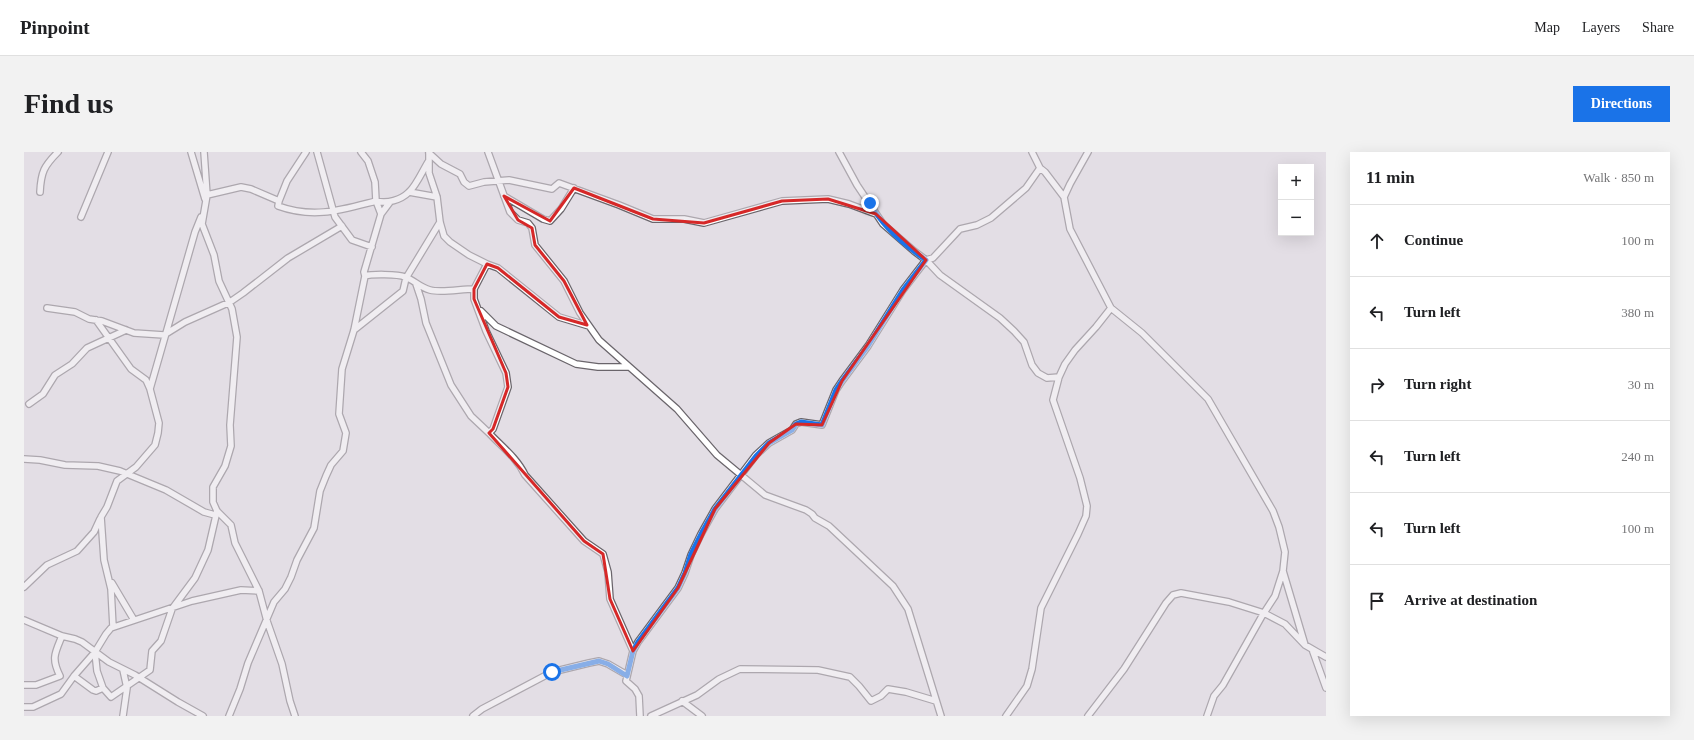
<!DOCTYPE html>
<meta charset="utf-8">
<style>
:root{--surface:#fff;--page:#f2f2f2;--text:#202124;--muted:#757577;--line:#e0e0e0;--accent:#1a73e8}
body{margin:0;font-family:Georgia,serif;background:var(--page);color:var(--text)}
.controls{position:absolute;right:12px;top:12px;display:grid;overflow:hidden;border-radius:0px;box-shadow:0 4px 16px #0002}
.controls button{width:36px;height:36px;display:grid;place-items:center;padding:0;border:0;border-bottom:1px solid var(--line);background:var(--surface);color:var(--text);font:20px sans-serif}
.stop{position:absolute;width:12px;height:12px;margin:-9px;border:3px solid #1a73e8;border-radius:50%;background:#fff}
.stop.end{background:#1a73e8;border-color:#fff;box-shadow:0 1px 4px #0008}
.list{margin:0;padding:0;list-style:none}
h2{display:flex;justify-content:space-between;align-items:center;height:52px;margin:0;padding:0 16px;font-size:17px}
h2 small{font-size:13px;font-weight:400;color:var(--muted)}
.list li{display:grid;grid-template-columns:26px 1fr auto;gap:12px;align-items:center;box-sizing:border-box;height:72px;padding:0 16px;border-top:1px solid var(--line)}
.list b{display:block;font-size:15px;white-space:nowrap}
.list em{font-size:13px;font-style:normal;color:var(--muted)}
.icon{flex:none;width:22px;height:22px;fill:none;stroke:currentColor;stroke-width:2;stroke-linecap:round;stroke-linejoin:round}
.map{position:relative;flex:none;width:1302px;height:564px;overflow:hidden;border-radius:0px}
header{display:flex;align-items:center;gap:24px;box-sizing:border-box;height:56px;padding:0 20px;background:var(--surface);border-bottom:1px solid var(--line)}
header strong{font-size:19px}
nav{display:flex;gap:22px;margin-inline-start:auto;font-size:14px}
.intro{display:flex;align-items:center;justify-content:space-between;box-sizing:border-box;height:96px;padding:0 24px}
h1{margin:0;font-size:28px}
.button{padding:10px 18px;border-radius:0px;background:var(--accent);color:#fff;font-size:14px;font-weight:700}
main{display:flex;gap:24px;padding:0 24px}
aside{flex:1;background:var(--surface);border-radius:0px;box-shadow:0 4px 16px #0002}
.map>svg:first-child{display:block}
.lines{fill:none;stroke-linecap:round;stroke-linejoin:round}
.minor-casing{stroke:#6a656b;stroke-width:8}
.minor{stroke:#fff;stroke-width:5.5}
.route{stroke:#1a73e8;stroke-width:5}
.marked{fill:none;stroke:#d62828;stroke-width:3;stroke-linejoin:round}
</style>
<header>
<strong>Pinpoint</strong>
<nav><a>Map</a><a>Layers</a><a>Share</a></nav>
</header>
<div class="intro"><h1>Find us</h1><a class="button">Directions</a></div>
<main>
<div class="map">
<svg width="1302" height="564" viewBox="0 0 1302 564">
<rect width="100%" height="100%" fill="#e3dee5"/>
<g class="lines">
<defs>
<path id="minor" d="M167,0L181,47
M180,0L183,43L178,72L190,103L195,129L208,157L213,185L206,273L207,294L201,314L189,335V350L193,359L207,373L211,391L235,439L243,469L258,512L266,549L271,564
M293,0L311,65L328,88L348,95
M337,0L344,9L351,30L352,49L357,62
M405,0V21L413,45L416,70L420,84L426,90L445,103L463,112L450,137V147L462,179L482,221L484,235L469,277L465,281C477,294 493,306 501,323L560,389L579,402L584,420L586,447L609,499
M464,0L486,60L494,68L504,71L508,76L511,93L540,129L556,161L575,188L653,257L693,303L741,343L782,358L788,362L791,366L805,374L869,434L884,457L917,564
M815,0L833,33L859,72L890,99L902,108L916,123L976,166L990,179L1000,190L1008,213L1014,221L1023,226L1035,225
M1008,0L1016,16L1021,20L1040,45
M1064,0L1046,32L1040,45L1046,77L1087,156L1118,181L1184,247L1249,359L1255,375L1261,400L1259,419L1281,493L1288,497L1302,536
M405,1L417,12L436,22L440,30L445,34L460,30L485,28L528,37L535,31L595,53L629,67H660L680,71L758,49L804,47L825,52L852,62
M16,40C17,20 20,14 34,0
M385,40L413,45
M183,43L217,35L227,37L255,49L254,54C290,67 317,58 352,49C363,52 377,48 385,40C392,34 399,18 404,10
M480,44L519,67L526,69L537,57L550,36
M255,49L263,29L282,0
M57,65L84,0
M463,112L474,116L535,165L565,174
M341,124C347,122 374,122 381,125C390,128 395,135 406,138C417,141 437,137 450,137
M392,132L397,147L402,171L427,233L447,264L465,281
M23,156L51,160L65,167L78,169L110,181L140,183L161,170L206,150L219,141L264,106L318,74
M457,159L472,174L552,212L574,215H604
M72,168L107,217L122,228L126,237
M330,178L379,139L382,126L416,70
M5,252L19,242L31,223L48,212L63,196L102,178
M0,307L16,308L41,313L74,314L96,319L142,338L180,360L191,363
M88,431L110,468
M0,435L23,413L53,399L70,380L76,367
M0,468L38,484L51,487L58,490L85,510L111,523L154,550L179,564
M89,475L87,437L80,408L77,365L83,355L93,329L112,315L131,293L134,281L135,271L126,237L171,80L177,65
M50,524L69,538L72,539L79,536L73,519L71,500
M0,533H12L36,524C27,506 31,501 38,484
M79,536L87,545L126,518L128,499L137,489L148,457L171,426L184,398L193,359
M658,549L678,564
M0,555H9L37,542L50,524L71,500L82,482L87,476L168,449L217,438L235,439
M99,564L103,536L99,518
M205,564L216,537L224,511L250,450L261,437L267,425L273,408L290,376L296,339L302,324L307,313L319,299L322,281L315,262L318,217L330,178L341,124L340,120L357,62L366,50
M449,564L458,557L528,520L565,511L575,509L584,512L603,523
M616,564L615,544L611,537L602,529L609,499L614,490L654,436L661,421L667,403L677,382L691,357L732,303L745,291L768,278L772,272L777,270L798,273L812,238L818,229L844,194L879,138L902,108L909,106L936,77L953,73L967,66L1002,36L1016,16
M627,564L673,543L695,527L716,517L794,518L826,525L835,534L847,549L857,544L864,537L882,540L912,549
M982,564L1003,534L1008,517L1017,456L1054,382L1062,364L1063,354L1056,326L1029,248L1035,225L1041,212L1051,198L1072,175L1087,156
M1064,564L1100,517L1142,451L1149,443L1157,441L1205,450L1240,461L1261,472L1281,493L1302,505
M1183,564L1190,544L1199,533L1238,464L1251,444L1259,419"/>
</defs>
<use href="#minor" class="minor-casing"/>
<use href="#minor" class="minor"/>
</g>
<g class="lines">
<path class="route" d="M528,520L575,509L584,512L603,524L609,499L614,490L654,436L661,421L667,402L677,382L691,357L732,304L745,291L768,278L772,272L777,270L798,273L812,238L818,229L844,194L879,138L902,108C880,93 858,75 846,51"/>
</g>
<path d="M0 0H1302V564H0ZM550,36L629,67L680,71L758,49L804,47L852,62L902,108L818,229L798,273L772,272L745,291L691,357L654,436L609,499L586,447L579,402L560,389L465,281L469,277L484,235L482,221L450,147V137L463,112L474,116L535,165L563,173L540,129L511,93L508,76L494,68L480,44L526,69Z" fill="#e3dee5" fill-opacity=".55" fill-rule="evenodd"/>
<path class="marked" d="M550,36L629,67L680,71L758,49L804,47L852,62L902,108L818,229L798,273L772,272L745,291L691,357L654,436L609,499L586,447L579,402L560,389L465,281L469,277L484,235L482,221L450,147V137L463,112L474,116L535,165L563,173L540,129L511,93L508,76L494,68L480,44L526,69Z"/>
</svg>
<div class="controls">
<button>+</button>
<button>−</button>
</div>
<div class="stop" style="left:528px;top:520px"></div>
<div class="stop end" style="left:846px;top:51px"></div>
</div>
<aside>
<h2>11 min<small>Walk · 850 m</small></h2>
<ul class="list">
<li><svg class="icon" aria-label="ahead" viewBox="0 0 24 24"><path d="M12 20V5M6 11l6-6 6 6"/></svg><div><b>Continue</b></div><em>100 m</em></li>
<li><svg class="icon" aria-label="left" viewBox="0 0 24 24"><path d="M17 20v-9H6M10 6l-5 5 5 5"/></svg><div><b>Turn left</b></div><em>380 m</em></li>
<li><svg class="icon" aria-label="right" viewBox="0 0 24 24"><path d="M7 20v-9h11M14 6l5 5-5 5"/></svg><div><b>Turn right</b></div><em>30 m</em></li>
<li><svg class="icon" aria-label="left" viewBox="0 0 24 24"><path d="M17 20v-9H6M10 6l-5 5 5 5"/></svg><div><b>Turn left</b></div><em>240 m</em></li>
<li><svg class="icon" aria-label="left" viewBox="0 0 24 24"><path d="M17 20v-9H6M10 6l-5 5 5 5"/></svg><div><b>Turn left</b></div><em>100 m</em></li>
<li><svg class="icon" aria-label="arrive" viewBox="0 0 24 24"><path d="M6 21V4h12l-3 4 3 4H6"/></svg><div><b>Arrive at destination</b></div></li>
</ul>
</aside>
</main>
